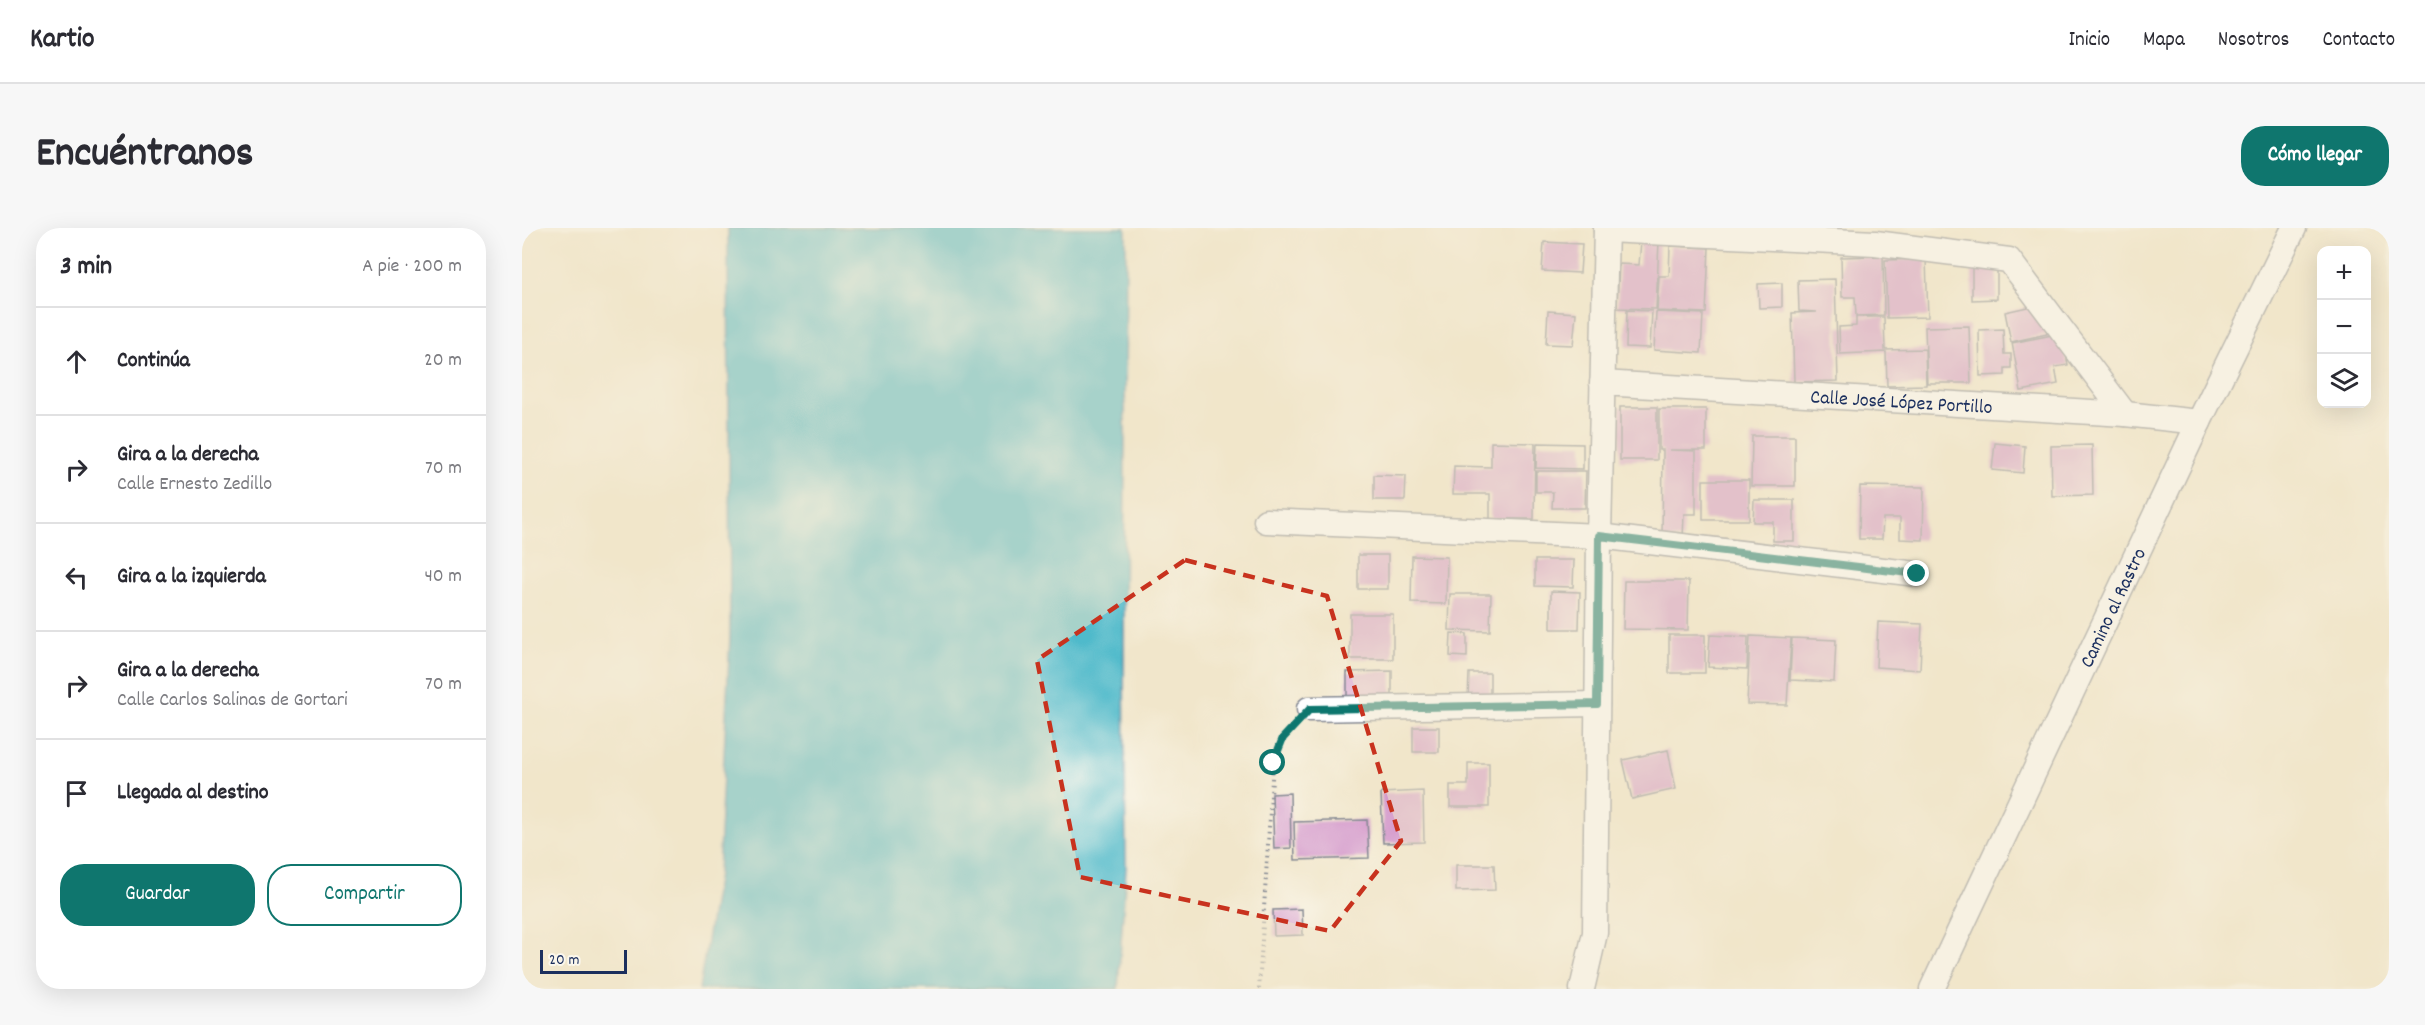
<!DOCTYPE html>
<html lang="es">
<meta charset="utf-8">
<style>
:root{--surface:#fff;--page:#f7f7f7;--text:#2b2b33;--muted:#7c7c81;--line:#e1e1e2;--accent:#0f766e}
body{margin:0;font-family:Dekko,sans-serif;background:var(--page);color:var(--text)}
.controls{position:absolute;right:18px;top:18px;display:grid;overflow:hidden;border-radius:12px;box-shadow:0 6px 24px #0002}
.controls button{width:54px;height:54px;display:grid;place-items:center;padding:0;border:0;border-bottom:2px solid var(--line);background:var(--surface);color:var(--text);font:30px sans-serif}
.scale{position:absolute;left:18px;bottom:15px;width:87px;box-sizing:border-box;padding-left:6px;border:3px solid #1b2f5e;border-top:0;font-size:16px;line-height:21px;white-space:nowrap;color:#1b2f5e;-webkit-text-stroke:4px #fbf7ec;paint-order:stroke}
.stop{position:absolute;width:18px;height:18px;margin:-14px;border:4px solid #0f766e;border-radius:50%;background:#fff}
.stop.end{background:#0f766e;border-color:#fff;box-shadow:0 2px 6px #0008}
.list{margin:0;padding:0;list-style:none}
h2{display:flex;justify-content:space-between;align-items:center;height:78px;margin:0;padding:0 24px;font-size:26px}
h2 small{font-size:20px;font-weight:400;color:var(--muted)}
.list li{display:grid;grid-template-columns:39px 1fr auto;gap:18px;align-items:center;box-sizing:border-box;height:108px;padding:0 24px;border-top:2px solid var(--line)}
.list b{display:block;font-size:22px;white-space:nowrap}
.list p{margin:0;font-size:20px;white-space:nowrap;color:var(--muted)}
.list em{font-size:20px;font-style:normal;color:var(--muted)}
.actions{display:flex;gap:12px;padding:18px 24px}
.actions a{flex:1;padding:14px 0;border:2px solid var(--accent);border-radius:24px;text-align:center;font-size:21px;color:var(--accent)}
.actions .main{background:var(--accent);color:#fff}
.icon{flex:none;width:33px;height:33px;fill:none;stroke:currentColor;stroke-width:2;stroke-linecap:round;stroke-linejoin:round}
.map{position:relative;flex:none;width:1867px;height:761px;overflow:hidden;border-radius:24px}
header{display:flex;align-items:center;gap:36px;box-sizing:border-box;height:84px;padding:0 30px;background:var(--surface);border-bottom:2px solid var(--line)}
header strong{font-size:28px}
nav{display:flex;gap:33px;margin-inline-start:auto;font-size:21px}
.intro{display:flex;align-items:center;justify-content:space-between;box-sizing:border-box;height:144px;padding:0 36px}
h1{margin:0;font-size:42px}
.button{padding:15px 27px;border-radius:24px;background:var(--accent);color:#fff;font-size:21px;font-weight:700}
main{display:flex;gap:36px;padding:0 36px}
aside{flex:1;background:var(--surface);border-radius:24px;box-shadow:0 6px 24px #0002}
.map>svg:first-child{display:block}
.water{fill:#4fbacb;stroke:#357494;stroke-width:1.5}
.building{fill:#d396cb}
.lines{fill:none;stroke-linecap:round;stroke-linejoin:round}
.minor-casing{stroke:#868a94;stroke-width:27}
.path{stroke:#868a94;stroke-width:4;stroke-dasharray:1.5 4.5;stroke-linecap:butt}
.minor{stroke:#fff;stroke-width:24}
.route{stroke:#0f766e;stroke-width:8}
.marked{fill:none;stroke:#c8321e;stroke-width:4.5;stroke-dasharray:12 8;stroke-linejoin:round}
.labels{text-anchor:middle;stroke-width:6;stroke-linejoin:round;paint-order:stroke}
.street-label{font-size:20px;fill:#1b2f5e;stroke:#fbf7ec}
</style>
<header>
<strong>Kartio</strong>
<nav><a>Inicio</a><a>Mapa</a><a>Nosotros</a><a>Contacto</a></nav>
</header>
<div class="intro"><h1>Encuéntranos</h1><a class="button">Cómo llegar</a></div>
<main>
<aside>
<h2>3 min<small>A pie · 200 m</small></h2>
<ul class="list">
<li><svg class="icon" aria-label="ahead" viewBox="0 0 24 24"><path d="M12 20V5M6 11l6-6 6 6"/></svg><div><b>Continúa</b></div><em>20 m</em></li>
<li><svg class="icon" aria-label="right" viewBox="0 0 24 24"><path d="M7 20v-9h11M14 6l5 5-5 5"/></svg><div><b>Gira a la derecha</b><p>Calle Ernesto Zedillo</p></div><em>70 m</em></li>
<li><svg class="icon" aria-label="left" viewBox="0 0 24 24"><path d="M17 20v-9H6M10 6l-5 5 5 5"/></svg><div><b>Gira a la izquierda</b></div><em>40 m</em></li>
<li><svg class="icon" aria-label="right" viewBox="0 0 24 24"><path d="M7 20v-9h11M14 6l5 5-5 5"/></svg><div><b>Gira a la derecha</b><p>Calle Carlos Salinas de Gortari</p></div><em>70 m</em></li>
<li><svg class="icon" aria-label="arrive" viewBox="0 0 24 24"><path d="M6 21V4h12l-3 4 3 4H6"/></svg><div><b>Llegada al destino</b></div></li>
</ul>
<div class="actions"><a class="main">Guardar</a><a>Compartir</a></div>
</aside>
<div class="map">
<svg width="1867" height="761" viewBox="0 0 1867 761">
<rect width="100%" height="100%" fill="#fbf7ec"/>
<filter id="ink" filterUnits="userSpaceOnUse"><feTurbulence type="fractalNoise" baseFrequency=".0167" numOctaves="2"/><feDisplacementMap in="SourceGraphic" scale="12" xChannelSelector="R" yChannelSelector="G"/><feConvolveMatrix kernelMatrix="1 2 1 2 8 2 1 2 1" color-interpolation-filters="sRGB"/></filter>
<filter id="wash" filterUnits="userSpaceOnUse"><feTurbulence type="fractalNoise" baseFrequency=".008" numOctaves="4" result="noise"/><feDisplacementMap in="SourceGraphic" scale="24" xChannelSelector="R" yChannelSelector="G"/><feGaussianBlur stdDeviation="1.35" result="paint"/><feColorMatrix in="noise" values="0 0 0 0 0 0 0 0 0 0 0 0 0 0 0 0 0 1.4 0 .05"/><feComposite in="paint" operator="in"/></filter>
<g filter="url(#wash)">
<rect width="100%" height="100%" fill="#f1e6cb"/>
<path class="water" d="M206,0H604L602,434L604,639L596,761H177L196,646L208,409Z"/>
<g id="blocks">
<path class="building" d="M1119,13H1137L1134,81L1095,80L1097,36L1117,37Z
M1022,14L1060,16L1058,45L1020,43Z
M1148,18L1187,20L1184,85L1135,83L1137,48H1147Z
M1361,28L1362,87L1334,88L1333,69H1320L1319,29Z
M1404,31L1406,89L1365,90L1363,32Z
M1450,37L1475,38V71L1450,72Z
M1313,51L1316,153L1272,154L1270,85L1295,84L1277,83L1276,52Z
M1260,55V79L1237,80L1236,56Z
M1519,76L1525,106L1489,114L1483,84Z
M1105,82L1130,83L1128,120L1104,119Z
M1026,83L1054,85L1051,117L1024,116Z
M1134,84L1181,86L1179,125L1132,122Z
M1334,89H1362L1363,122L1403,121L1404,157L1365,158L1364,124L1318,126L1317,99L1334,98Z
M1447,98L1449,155H1405L1403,99Z
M1481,101L1482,126H1489V140H1483V147L1458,148L1457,102Z
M1540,105L1546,137L1533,139L1536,156L1499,163L1490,115Z
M1098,179H1135V232H1098Z
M1137,181H1184V222H1148L1174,223V286H1162L1161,311H1140L1141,222H1137Z
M1230,208H1273V258H1229Z
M969,214L1013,215L1012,291H968V266H931L932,238L969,239Z
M1015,215L1061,216V241L1014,240Z
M1473,215L1503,218L1501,245L1470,242Z
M1570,217L1571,267L1530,268L1529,218Z
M1014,243H1064L1063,280H1030L1031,264H1014Z
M852,247L884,248L883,272H852Z
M1181,252H1227V292H1181Z
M1338,258L1402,259L1401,312L1378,311V290H1361L1360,311H1337Z
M1232,272H1272V313H1251V294H1231Z
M836,327H866V361H836Z
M890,328L925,329L924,376L889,375Z
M1013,332H1052L1051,359L1013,358Z
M1102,353H1167L1166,402L1101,401Z
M1029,363L1058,364L1057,401H1029Z
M928,366H969L968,403L927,402Z
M828,386H871V431H828Z
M1356,394L1400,396L1398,442L1354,439Z
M929,405L945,406V429L928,428Z
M1147,407H1183V445H1147Z
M1188,407L1226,409L1225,441L1186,439Z
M1228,408L1269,410L1265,477L1225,476Z
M1270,410L1314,412L1312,454L1268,452Z
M870,443V471H825V444Z
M947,445H968V472H946Z
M891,499H917V524H891Z
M1146,522L1154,561L1110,571L1101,532Z
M946,535H967V579H928V557H946Z
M901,563L902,614L861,615L859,565Z
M768,565L769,620L752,621L750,566Z
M845,592L847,630L773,632L772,594Z
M934,637H972L973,662L934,663Z
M780,681L781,707L752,708L751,682Z"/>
</g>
</g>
<g filter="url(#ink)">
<use href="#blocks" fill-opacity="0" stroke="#868a94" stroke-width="1.5"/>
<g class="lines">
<defs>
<g id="minor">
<path d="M1084,2L1353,15L1487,32L1603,186"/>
<path id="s1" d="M1080,155L1603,186L1677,194"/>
<path d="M744,293L1077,308L1395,346"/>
<path d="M787,481L1075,476"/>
<path d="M1060,761L1073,705L1077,308L1084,0"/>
<path id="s2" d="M1410,761L1677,194L1772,0"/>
</g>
</defs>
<use href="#minor" class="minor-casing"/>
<path class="path" d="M737,761L751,535L761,510L771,500"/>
<use href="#minor" class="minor"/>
</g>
</g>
<g class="lines" filter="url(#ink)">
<path class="route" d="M751,535L761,510L788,481L1075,476L1077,308L1395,346"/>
</g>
<path d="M0 0H1867V761H0ZM663,332L805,368L879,613L808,703L558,649L515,432Z" fill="#f1e6cb" fill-opacity=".55" fill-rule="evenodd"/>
<path class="marked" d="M663,332L805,368L879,613L808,703L558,649L515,432Z"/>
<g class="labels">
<g class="street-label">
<text dy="7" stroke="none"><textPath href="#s1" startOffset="300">Calle José López Portillo</textPath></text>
<text dy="7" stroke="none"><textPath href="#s2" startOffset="422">Camino al Rastro</textPath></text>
</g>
</g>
</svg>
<div class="controls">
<button>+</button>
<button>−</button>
<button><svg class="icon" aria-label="layers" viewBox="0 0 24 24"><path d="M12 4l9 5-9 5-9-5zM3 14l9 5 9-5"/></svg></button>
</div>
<div class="scale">20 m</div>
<div class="stop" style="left:751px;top:535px"></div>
<div class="stop end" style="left:1395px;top:346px"></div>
</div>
</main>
